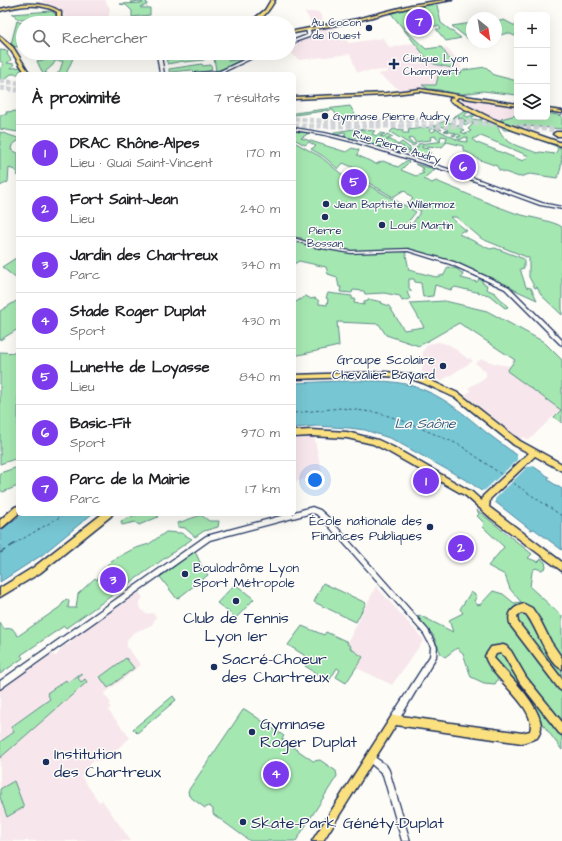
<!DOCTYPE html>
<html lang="fr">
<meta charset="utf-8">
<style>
:root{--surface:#fff;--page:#f2f2f2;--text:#202124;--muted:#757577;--line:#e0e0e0;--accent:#7c3aed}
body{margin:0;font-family:"Architects Daughter",sans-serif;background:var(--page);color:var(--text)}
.controls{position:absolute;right:12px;top:12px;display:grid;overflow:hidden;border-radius:6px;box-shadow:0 4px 16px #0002}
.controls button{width:36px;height:36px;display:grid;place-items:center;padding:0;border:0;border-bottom:1px solid var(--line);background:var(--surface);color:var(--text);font:20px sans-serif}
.compass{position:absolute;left:466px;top:12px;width:36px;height:36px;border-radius:50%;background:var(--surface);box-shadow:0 4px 16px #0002;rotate:150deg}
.you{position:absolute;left:315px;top:480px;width:14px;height:14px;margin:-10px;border:3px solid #fff;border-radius:50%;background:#1a73e8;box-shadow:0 0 0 6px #1a73e833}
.badge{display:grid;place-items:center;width:26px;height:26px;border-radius:50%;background:var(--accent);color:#fff;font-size:13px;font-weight:700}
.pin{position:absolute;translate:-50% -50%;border:2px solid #fff;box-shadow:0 1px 4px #0006}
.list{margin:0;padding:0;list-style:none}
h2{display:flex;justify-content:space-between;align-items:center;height:52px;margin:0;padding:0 16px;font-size:17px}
h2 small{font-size:13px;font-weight:400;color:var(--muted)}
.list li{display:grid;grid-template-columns:26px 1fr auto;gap:12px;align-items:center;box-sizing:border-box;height:56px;padding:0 16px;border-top:1px solid var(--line)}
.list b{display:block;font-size:15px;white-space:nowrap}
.list p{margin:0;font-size:13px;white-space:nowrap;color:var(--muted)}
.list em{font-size:13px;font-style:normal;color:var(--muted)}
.icon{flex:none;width:22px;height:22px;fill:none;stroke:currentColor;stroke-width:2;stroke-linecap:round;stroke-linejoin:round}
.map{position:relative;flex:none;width:562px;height:841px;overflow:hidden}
.search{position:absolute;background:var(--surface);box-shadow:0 4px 16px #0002;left:16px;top:16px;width:280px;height:44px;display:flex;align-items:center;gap:10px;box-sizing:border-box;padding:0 14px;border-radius:22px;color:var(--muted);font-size:15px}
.panel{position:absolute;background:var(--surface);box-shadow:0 4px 16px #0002;left:16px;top:72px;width:280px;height:444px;border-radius:6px}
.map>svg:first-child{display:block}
.built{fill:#f7e7ec}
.green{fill:#a5e7b1;stroke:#608b88;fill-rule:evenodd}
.water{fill:#77c6d3;stroke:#528aa4}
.pier{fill:#fdfcf7}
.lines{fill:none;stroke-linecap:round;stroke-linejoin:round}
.ferry-far1{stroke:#375c81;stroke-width:1;stroke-dasharray:3 2.5;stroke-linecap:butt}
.ferry{stroke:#375c81;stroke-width:1.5;stroke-dasharray:6 5;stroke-linecap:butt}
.highway-tunnel{stroke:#d0d3d8;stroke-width:5;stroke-dasharray:5 2.5;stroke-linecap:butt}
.minor-casing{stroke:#1b2f5e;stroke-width:2.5}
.major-casing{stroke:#1b2f5e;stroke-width:3}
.highway-casing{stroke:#1b2f5e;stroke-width:3}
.minor{fill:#fdfcf7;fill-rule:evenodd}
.major{fill:#fbe080;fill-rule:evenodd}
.highway{fill:#fbe080;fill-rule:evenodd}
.poi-dot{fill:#1b2f5e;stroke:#fdfcf7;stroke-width:1.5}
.labels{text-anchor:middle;stroke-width:3;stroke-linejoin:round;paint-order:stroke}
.far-poi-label{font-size:11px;fill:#1b2f5e;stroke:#fdfcf7;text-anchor:start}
.far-street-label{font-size:11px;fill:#1b2f5e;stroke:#fdfcf7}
.poi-label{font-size:13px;fill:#1b2f5e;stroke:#fdfcf7;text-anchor:end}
.water-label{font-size:14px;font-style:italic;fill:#375c81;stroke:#fdfcf7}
.near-poi-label{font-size:16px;fill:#1b2f5e;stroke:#fdfcf7;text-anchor:start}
</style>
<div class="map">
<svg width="562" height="841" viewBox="0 0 562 841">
<rect width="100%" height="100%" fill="#fdfcf7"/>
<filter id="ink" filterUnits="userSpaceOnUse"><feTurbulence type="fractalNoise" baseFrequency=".025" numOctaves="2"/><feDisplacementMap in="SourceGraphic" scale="8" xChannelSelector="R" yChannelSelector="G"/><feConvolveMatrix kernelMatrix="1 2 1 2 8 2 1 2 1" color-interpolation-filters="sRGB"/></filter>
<g filter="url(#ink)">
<path class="built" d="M43,0H105L110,9L108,20L106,21L107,23H63L64,14L60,9L42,4Z
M305,12H319L325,24L314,27Z
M150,15L153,23H113L112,19Z
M332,26L349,43L383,38L390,48L413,43L428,60L434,64L452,68L453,64L441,47H445L459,60L463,74H449L436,88V90H400L378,74L388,72L387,70L357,72L350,54L299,60L289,51V44L310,37L316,30Z
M455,98L517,106V115L501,119L488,117L455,100Z
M522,341L562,408L529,440L523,437L521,440L465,395L471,391L468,388L486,377V372L475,363L482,359L497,364L510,366Z
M439,342L450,345L468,359L470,358L473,361L441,381L422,372L423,351L428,344Z
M314,437L323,477L318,476L294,482V439Z
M376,586L424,640L392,685L357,668L363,657L349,648L347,644Z
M139,592L143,598L139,602L141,609L146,614L153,613L156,617L152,625L133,633L127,640V647L141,665L104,694L111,703L109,705L111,707L108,710L130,738L105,759L103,757L98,761H93L90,764L89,770L81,776L99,802L102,800L131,841H0V690L52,654L56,656L64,645H67L73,641L72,639Z"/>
<path class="green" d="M131,0H146L147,5L140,7L141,8H150V15L132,17V11L126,5L120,4L143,3L138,1L131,3Z
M432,4L437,5L441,23L461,38L446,41L436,29H441L439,26L405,27L404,29L426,49L441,47L453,64L452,68L434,64L428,60L390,12Z
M51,11L57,15L55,23L42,22L43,21L40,19H17L14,14H12Z
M504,20L517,27V37L508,33L496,36V22Z
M17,21L22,23L19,33L23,35V46L14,47L11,44Z
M472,23V42L452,26Z
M0,50L8,51L7,54L11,60L7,63L14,64L11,68L21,67L22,69L19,72L22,74H11L4,80H0V69L4,64L0,61Z
M26,53H76L72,54L74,56L66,74H57L60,70L63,61H55L53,65L45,72L48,74H43L37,61L52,59H41L42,56H55L54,59H60L61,54Z
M169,53H202L207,55L203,57L204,60L184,62L183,61L168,64L166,60L170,59Z
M206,53H237L239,55L233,56L236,58L227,61L242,60C232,66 222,69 216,71L214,58Z
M202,64L203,66L211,65L212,71L194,73L193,70L169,72V69Z
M486,67L494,75L517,81V95L483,91L456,95L440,90L428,89L422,85H436L439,72L460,74L464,70Z
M350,106L358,119L341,122L333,110L294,115V113Z
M465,110L469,112L464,115L468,117L474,114L476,115L472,117L473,119L479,120L483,118L481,121L484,123L490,121L497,124C504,146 518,145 537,153L540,152L555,154L558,149L556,146C545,142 514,128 504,130L500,125L561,148C562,158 562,170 557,178L530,174L519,177L499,170L497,166L480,160L463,150V146L447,142L442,147L422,146V148L429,149L431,152L427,157L419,155L414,158L413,149L418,147V144L446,141L447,137L441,136L440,140H438L436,136L430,137L431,140L415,142L413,138L408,139L411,143L416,144L413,146L390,132L393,129L404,130L402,131L403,133H409L408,130L430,127L433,128L429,130L432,132L436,130L434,128L460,141L467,142L468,138L465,137L460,140L457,137L461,136L458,134L454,136L452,135L456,133L444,131L448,130L440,125L438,127L442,130L434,126L449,119H450L446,121L450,123L453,122L452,120L456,122L452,124L457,126L463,125L459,128L464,130L461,132L466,134L471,131L468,129L475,122L466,125L460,122L466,121L462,118L458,119L459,117L456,116L453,117L454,119L452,118ZM479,136H481L529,156L523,161L475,142L473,139Z
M18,111V132L0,129V115L7,114L6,112Z
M547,113L562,116V129L505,124L501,122V119L516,115L517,117H547Z
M354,129L375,131L372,134L377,136L381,133L385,134L380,136L384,137L387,134L393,137L386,140H391L398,145L402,142L410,148L411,156L408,153L410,151L405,149L403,153L405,155L398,153L404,147L399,145L397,146L391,145L386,149L359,140L370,142L372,140L371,139L358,135L353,139L344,136L346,133L342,132L339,135L334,134V132Z
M294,131L309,133L301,138L346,152L352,148L359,150L357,155L376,164L383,161L398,167L406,161L409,162L401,170L416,176L424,173L421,171L424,169L415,164L435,169L423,179L432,183L436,181C462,191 488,204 515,213C527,217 554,221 562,227V315L541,295L537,287L535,288L529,277V258L482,239L456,217H450L467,231H462L459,234L490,249L495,248L524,259V268L520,269L526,287L531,288L537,300L453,262L409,249L405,250L409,270L436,277L444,275L448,267L457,269L463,274L461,278L477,282L479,279L483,281L482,283L487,285L486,289L495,293L508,307L505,308L489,295L455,287L451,290L435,285L433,296L423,297L421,283L415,282L414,279H409V288L412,291L407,292L410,299L402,301L400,296L384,293L365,294L364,291L353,290L352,293L340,292L341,287H339L337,277L328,274L326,267L299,261L294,264V246L302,238L294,237V142L321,157L345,177L356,178L416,212L407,223L412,224L421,211L406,204L413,199L404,190L393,197L362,179L365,178L364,172L343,163L338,169L323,156L311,149L316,146L309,142L305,145L294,139Z
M0,132L18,138V141L12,145L11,150L18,153V176L15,170L9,168L8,182L0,186Z
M16,258H18V280L2,267Z
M328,293L352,296V299H355L354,303L364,305V302L368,301V299L382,302L381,303L389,306L404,330L424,327L410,303L445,301L487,311L544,342L562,360V423L554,417L561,410L507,371L515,360L459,323L419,346L386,335L379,324L337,322L339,346L294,356V303L306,296L311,299L315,298L319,301V304L327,305L328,299L326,298Z
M18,300V329L0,340V311Z
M0,352L18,353V458L0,464Z
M18,467V486L3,492L0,490V473Z
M477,510L532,554L528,558L538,562L541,559L545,562L546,567L542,570L535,568L532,572L530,587L562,616V750L503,671L495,684L484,683L471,677L463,653L457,648L445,657L441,654L433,635L418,617L419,615L453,632L449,620L463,613L460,609L471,592L477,596L474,601L478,605L481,604L493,591L503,594L514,603L521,602L510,589L505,575L488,566L504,547L483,527L484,523L477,516L479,514Z
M138,514H155L158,517L139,525L135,522L122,525L121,521Z
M201,515L209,521H219L218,527L204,531L195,537L185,528L178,527V523Z
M166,532L181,533L192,539L66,628L64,626L21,655L23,658L0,674V622L4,629L12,628L18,636L60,607L66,599L69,601L68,608H76L78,594L95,578L97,580L102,570L111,561L133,549L149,544Z
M195,551L202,567L208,575L177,599L160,577Z
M323,583L366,603L356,622L314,602Z
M235,584L254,599L236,618L217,603Z
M302,626L324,635L326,632L348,642L347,644L351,646L350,648L363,657L346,683L336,677L340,670L337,668L329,681L305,666L307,657L288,645Z
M126,658L134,668L108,688L100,677Z
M81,673L82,675L78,678L81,682L85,679L87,682L0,758V742L14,732L11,727L50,699L47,693L66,680L68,683Z
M173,696L176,700L137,733L133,729Z
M243,710H246L284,736L282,739L313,761L320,760L336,771L337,776L296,841H250L213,814V809L209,806L205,808L189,796L188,791Z
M14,781L24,807L7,817L0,797V789Z"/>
<path class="water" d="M341,381C364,381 390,379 413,386C443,395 464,414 487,433C508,449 528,463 549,477L548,480L562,489V550L534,529L531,530L471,483L392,439L365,430L349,428L316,426L294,428V383Z
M22,514H92L42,555L0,582V531Z"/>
<path class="pier" d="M517,453L536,466L527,467L495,499V505L478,492L485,490L517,460Z"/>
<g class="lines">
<path class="ferry-far1" d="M294,413L341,408L379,413L401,420L460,445L505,477
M509,480L562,516
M14,544L65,514"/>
<path class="ferry" d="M0,553L16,543"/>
<path class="highway-tunnel" d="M0,81L18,83
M0,88L18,90
M294,119L337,122L446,120L556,130
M294,126H463"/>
<defs>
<path id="minor" d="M308,29L310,30L311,33L309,37L289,44V42L307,35V33L306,30Z
M155,53H159L161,55L164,74H160L157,55Z
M258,53H263L219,74H194L196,73L220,71Z
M294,128L325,133L359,141L455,171L542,203L562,207V209L540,205L453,173L357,143L325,135L294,130Z
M294,238L316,245L351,251L408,249L454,262L509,287L562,340V345L560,344L505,289L450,264L408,251L351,253L315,247L294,240Z
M312,507L320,510L329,518L428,630L437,647L436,657L397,723L394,724L391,723L390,720L391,717L430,656L431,647L424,634L325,522L316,514L312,513L210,540L0,689V681L206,536L288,514H294V512Z
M370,754L386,765L389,770L410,841H402L383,775C378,768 370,765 366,758L367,755Z"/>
<path id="major" d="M271,0H275C270,9 261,23 249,23L265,10Z
M443,0H452L411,7L357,21L289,34V32L357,19L411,5Z
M22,4C35,3 50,4 61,12V23H57V12C39,2 19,6 0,11V9Z
M0,36L13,47L30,74H26L10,49L0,39Z
M420,89L517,104V106L458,97L455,100L493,119L562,143V146C524,135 485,121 450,101V99L454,97L420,91L386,95L294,99V97L386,93Z
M547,109L562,111V113L547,111Z
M385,372L409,374L427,379L460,394L520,441L562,464V471L535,456L490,499L489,507L562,562V571L491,518L466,496L387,451L373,444L347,438L311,436L294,437V431L311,430L347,432L378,440L393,447L472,492L482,501L483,496L529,453L514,445L456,398L423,383L409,378L385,376L294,379V375Z
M18,506V514L3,527L0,528V520L15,507Z
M102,514H112L111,516L40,573L0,597V588L34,567Z
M524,604L532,608L540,620L551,642L562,658V669C547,663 537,627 526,614L521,613L517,616L518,622L562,679V691L559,689L511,626C506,614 512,607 524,604Z
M503,645L506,646L511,651L526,677L562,722V735L559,733L520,683L505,657L501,653L496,654L494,658C507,674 541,705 541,727C541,730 539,735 537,738L522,743L396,725L323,841H312L391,717L394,715L522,733L530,731C538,707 490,678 485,656L491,647Z"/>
<path id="highway" d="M562,132V136H556L553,134L556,132Z"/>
</defs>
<use href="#minor" class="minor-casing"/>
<use href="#major" class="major-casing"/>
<use href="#highway" class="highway-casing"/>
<use href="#minor" class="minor"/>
<use href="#major" class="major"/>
<use href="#highway" class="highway"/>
</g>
</g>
<g class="poi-dot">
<circle cx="369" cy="28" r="4"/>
<path d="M392 58h4v4h4v4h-4v4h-4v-4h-4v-4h4z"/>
<circle cx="325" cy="116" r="4"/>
<circle cx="326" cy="204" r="4"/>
<circle cx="325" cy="217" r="4"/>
<circle cx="382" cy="225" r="4"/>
<circle cx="443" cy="366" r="4"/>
<circle cx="430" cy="527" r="4"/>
<circle cx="185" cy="574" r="4"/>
<circle cx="236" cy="601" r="4"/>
<circle cx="214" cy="667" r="4"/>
<circle cx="252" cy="732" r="4"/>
<circle cx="46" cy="762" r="4"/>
<circle cx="243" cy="822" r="4"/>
</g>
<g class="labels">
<g class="far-poi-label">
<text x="361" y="26" text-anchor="end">Au Cocon<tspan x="361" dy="13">de l'Ouest</tspan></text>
<text x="403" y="62">Clinique Lyon<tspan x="403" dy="13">Champvert</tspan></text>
<text x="333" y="120">Gymnase Pierre Audry</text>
<text x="334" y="208">Jean Baptiste Willermoz</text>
<text x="390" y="229">Louis Martin</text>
<text x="325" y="234" text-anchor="middle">Pierre<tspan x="325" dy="13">Bossan</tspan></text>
</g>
<g class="far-street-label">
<text transform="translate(397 146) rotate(17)" y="4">Rue Pierre Audry</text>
</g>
<g class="poi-label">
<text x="435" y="364">Groupe Scolaire<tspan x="435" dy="15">Chevalier Bayard</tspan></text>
<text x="422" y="525">École nationale des<tspan x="422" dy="15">Finances Publiques</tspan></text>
<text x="193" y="572" text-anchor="start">Boulodrôme Lyon<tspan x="193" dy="15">Sport Métropole</tspan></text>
</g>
<g class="water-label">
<text x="425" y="428">La Saône</text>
</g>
<g class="near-poi-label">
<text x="236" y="623" text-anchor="middle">Club de Tennis<tspan x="236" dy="18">Lyon 1er</tspan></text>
<text x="222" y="664">Sacré-Choeur<tspan x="222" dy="18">des Chartreux</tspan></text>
<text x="260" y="729">Gymnase<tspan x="260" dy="18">Roger Duplat</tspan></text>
<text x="54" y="759">Institution<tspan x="54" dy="18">des Chartreux</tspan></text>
<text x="251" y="828">Skate-Park Généty-Duplat</text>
</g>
</g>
</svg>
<div class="controls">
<button>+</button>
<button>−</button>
<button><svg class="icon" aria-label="layers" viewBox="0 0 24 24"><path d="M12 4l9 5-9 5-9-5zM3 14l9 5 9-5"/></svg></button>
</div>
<svg class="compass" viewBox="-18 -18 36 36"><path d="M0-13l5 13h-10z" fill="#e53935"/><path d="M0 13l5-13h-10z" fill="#757577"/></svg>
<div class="you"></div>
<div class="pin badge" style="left:426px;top:481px">1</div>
<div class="pin badge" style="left:461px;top:548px">2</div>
<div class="pin badge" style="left:113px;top:580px">3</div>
<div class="pin badge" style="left:276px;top:774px">4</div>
<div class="pin badge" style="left:354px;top:182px">5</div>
<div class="pin badge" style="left:463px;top:167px">6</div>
<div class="pin badge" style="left:419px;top:22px">7</div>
<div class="search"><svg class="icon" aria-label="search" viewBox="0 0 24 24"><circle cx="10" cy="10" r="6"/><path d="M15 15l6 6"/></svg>Rechercher</div>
<section class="panel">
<h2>À proximité<small>7 résultats</small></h2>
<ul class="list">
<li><span class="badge">1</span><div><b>DRAC Rhône-Alpes</b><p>Lieu · Quai Saint-Vincent</p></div><em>170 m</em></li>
<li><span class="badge">2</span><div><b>Fort Saint-Jean</b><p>Lieu</p></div><em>240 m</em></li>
<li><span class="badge">3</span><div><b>Jardin des Chartreux</b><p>Parc</p></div><em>340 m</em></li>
<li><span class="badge">4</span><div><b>Stade Roger Duplat</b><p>Sport</p></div><em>430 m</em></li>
<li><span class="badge">5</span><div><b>Lunette de Loyasse</b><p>Lieu</p></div><em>840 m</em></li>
<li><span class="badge">6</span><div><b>Basic-Fit</b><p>Sport</p></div><em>970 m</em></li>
<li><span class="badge">7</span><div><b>Parc de la Mairie</b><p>Parc</p></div><em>1.7 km</em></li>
</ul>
</section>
</div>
